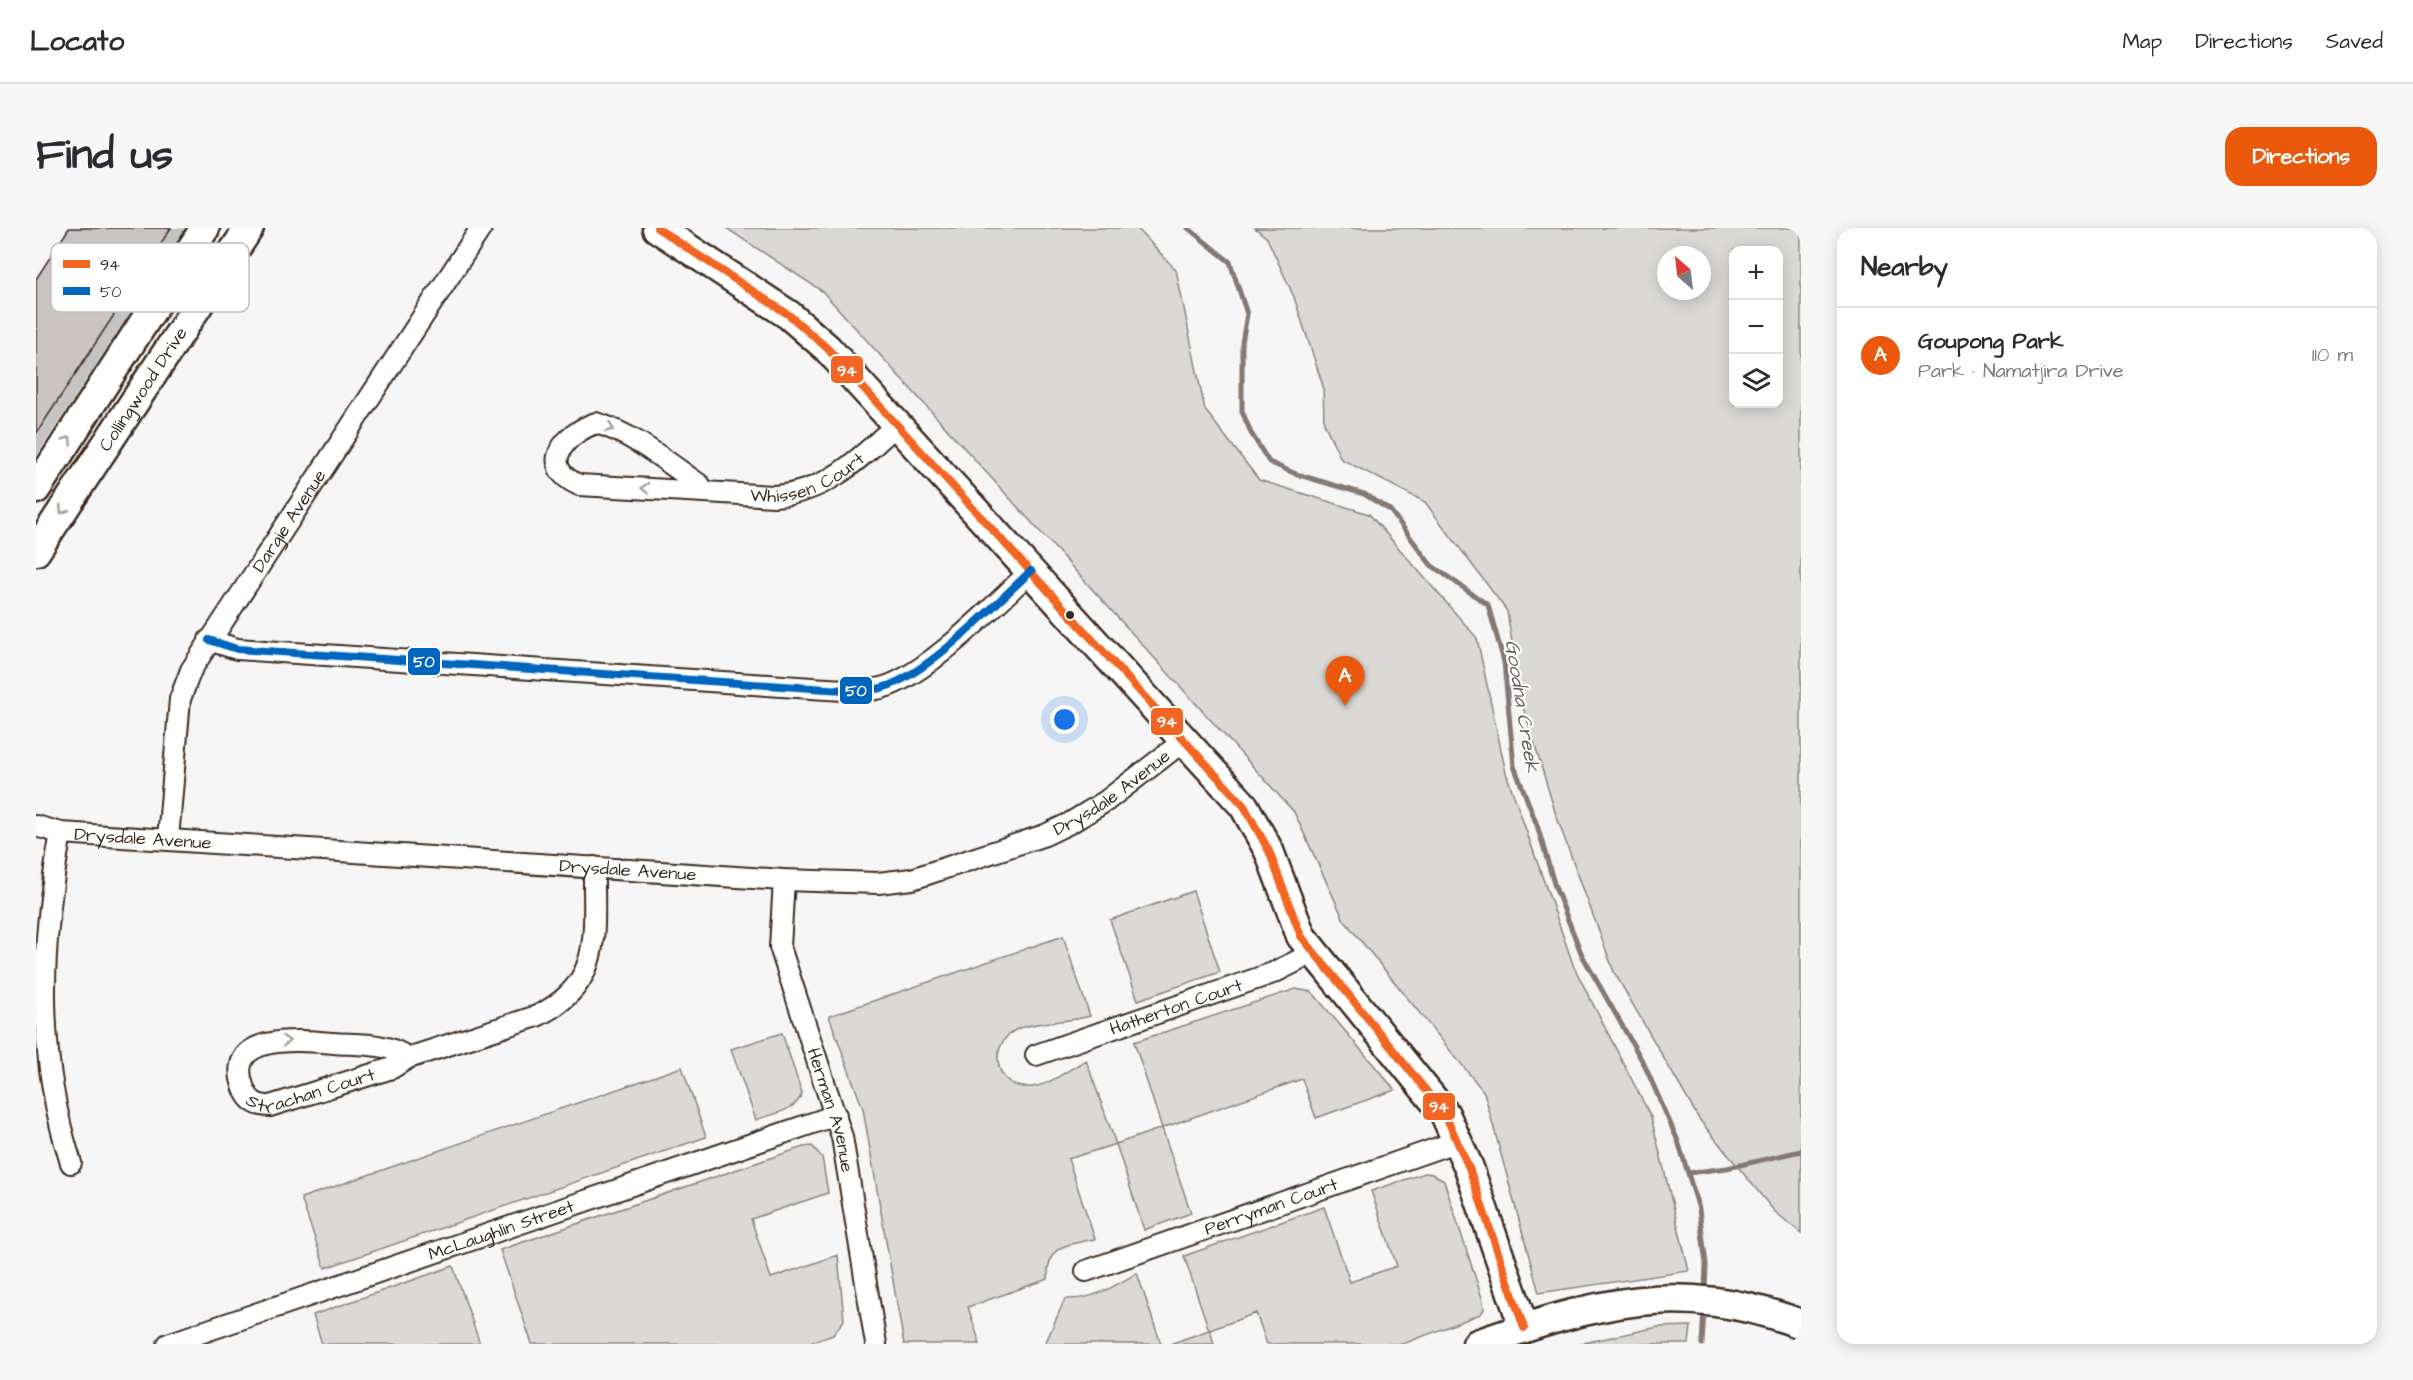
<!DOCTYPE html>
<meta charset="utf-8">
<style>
:root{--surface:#fff;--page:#f7f7f7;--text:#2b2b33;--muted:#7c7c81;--line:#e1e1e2;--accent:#ea580c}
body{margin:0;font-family:"Architects Daughter",sans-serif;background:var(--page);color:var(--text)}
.controls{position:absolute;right:18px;top:18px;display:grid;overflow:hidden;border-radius:12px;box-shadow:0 3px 15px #0003}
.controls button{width:54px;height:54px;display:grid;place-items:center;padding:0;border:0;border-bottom:2px solid var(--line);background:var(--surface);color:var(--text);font:30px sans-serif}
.compass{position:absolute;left:1621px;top:18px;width:54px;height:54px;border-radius:50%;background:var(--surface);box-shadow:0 3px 15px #0003;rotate:332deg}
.you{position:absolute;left:1029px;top:492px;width:21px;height:21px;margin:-15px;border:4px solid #fff;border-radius:50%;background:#1a73e8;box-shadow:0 0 0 9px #1a73e833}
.badge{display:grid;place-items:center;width:39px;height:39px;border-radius:50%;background:var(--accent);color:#fff;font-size:20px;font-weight:700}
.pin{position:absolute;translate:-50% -50px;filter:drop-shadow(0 2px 3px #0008)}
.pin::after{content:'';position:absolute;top:32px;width:21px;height:18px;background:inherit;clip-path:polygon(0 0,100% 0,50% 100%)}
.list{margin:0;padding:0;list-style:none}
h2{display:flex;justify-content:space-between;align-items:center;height:78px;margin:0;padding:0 24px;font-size:26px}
h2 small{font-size:20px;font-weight:400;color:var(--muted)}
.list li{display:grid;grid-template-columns:39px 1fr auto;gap:18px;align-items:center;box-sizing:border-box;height:96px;padding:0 24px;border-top:2px solid var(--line)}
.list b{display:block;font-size:22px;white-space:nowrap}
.list p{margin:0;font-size:20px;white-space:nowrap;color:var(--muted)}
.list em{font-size:20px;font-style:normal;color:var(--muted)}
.icon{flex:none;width:33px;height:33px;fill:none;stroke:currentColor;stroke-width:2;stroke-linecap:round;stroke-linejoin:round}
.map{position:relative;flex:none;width:1765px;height:1116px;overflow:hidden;border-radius:18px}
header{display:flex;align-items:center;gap:36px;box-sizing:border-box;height:84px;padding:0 30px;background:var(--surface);border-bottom:2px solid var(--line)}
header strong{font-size:28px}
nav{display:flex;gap:33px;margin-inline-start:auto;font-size:21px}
.intro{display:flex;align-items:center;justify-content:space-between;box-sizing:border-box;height:144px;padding:0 36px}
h1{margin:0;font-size:42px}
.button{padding:15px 27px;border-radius:18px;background:var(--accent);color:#fff;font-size:21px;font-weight:700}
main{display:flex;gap:36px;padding:0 36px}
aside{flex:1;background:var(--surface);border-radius:18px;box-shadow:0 3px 15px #0003}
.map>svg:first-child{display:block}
.green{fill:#dbd9d6;stroke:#8b827a;stroke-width:1.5;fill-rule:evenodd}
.shadow{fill:#0003}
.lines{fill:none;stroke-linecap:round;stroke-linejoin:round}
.stream{stroke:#847972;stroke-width:5}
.building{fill:#c9c3c1;stroke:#3b2a1e;stroke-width:1.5}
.street-casing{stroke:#3b2a1e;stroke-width:24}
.secondary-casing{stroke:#3b2a1e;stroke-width:33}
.street{stroke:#fff;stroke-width:20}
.secondary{stroke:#fff;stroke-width:28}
.bus-1-casing{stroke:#fff;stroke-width:12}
.bus-2-casing{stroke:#fff;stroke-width:12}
.bus-1{stroke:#f26522;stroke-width:8}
.bus-2{stroke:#0065bd;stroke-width:8}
.oneway{stroke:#a79f9a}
.bus-dot{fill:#3b2a1e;stroke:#fff;stroke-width:2}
.labels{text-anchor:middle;stroke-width:4.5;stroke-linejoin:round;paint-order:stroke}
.street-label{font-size:18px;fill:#3b2a1e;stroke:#fff}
.water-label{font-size:20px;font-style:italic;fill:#65584f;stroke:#fff}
.key{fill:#fff;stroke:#c4bfbc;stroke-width:1.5}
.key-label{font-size:16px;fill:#3b2a1e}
.line-badge{stroke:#fff;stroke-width:2}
.badge-label{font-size:16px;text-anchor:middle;font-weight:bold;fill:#fff}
</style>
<header>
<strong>Locato</strong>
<nav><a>Map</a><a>Directions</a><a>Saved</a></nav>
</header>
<div class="intro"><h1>Find us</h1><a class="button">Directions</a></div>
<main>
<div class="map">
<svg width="1765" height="1116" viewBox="0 0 1765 1116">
<rect width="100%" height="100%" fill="#f7f6f6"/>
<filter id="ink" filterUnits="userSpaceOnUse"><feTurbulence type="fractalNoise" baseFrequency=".0167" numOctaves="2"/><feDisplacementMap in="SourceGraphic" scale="12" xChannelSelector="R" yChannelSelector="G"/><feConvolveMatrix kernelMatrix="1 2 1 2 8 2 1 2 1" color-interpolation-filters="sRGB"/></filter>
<g filter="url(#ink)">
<path class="green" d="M690,0H1101L1140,42L1169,182L1223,252L1333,286L1441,410L1470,545L1538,739L1615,889L1653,1043L1503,1065L1448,864L1308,692L1258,584L786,63Z
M1219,0H1765V1005L1738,983L1663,891L1578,744L1521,590L1485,472L1471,383L1389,274L1305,231L1288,195L1287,158L1258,69L1231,10ZM1698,22H1742V176H1698ZM1630,27H1666V63H1630Z
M1157,663L1184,744L1102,772L1074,692Z
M1027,708L1054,788C1031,795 1003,792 981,801C954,814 956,855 987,859C1008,862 1032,842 1050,832L1080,916L1126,900L1098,814L1260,761L1276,764L1359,862L1280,890L1266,851L1126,900L1155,985L1108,1002L1080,916L1032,931L1059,1011C1031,1017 1010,1016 1012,1051L932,1079L944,1116H868L827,881L793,788Z
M746,805L766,865C761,883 736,886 720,892L695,821Z
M646,839L670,909L289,1040L265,970Z
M776,918L786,929L792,965L715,991L735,1050L802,1027L808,1092L797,1107L770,1116H496L464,1022L767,919Z
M1389,945L1396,946L1408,953L1447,1073L1448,1081L1445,1086L1367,1116H1231L1220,1085L1174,1102L1178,1116H1134L1173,1102L1148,1028L1288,979L1314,1054L1361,1038L1335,963Z
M417,1038L444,1116H286L277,1087Z
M1101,1045L1125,1116H1009L1029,1071C1057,1072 1077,1059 1101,1045Z
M1655,1098L1653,1116H1543L1622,1099Z"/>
<path class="shadow" d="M35,0H150L0,229V54Z"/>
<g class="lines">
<path class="stream" d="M1152,0L1194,34L1211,86L1206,115V183L1215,205L1233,234L1260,246L1328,266L1354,282L1395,337L1452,377L1468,434L1478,538L1501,597L1519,659L1546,727L1608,836L1642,913L1663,981L1670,1036L1669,1063
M1652,945L1691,940L1765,923
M1666,1116L1668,1082"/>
</g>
<path class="building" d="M33,0H135L0,206V51Z"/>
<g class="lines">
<defs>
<g id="street">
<path id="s1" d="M667,263L664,257C632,235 598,206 560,195C530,205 500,238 543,257L738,268C791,265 824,230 861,196"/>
<path d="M173,412L201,421L776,460C797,461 819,464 840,461C884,455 960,375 995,343"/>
<path id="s2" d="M0,598L25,605L748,652L842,655L876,651L1009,607L1034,595L1070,573L1149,512"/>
<path d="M25,605C4,719 0,826 35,935"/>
<path id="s3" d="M132,611L144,471L155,442L445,0"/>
<path id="s4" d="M748,652L744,719L806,909L840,1116"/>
<path id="s5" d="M1000,827L1237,745L1263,732L1275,723"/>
<path id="s6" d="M372,830C352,814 322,817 297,815C264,812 184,804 209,863C214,874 222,878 234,878L356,840L372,830L501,788C569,755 557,705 558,639"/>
<path id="s7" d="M1050,1043L1422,913"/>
<path id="s8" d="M132,1116L800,887"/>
</g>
<g id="secondary">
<path d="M621,0L753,87L791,120L1208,578L1233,623L1265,708L1409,886L1433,940L1488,1100"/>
<path d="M0,261L169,0"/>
<path id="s9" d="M0,323L213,0"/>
<path d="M1441,1116C1560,1075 1641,1050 1765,1096"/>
</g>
</defs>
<use href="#street" class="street-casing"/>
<use href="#secondary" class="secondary-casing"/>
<use href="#street" class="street"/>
<use href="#secondary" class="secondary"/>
<defs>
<path id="bus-1" d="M621,0L753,87L791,120L1208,578L1233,623L1265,708L1409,886L1433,940L1488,1100"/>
<path id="bus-2" d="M173,412L201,421L776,460C797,461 819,464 840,461C884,455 960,375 995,343"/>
</defs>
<use href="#bus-1" class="bus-1-casing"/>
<use href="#bus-2" class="bus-2-casing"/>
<use href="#bus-1" class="bus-1"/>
<use href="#bus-2" class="bus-2"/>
</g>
<defs><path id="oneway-chevron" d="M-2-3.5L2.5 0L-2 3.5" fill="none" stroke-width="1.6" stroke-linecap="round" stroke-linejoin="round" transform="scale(1.5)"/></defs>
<g class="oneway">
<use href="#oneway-chevron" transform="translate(574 200) rotate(23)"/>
<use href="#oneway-chevron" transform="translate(32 212) rotate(-56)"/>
<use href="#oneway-chevron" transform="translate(609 260) rotate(-177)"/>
<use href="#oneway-chevron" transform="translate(27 282) rotate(123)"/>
<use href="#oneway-chevron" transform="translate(250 813) rotate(-3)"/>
</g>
</g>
<circle class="bus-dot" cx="1034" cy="387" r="5"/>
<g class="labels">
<g class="street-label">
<text dy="6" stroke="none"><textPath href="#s9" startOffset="194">Collingwood Drive</textPath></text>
<text dy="6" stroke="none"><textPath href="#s1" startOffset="452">Whissen Court</textPath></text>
<text dy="6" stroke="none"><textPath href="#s3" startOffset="350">Dargie Avenue</textPath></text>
<text dy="6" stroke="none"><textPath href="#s2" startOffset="1098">Drysdale Avenue</textPath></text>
<text dy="6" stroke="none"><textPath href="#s2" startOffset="108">Drysdale Avenue</textPath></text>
<text dy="6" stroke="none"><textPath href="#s2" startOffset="594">Drysdale Avenue</textPath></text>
<text dy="6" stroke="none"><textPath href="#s5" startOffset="148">Hatherton Court</textPath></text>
<text dy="6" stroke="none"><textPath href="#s6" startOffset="280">Strachan Court</textPath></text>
<text dy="6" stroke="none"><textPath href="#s4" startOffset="238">Herman Avenue</textPath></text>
<text dy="6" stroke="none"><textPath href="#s7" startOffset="196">Perryman Court</textPath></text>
<text dy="6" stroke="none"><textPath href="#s8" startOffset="352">McLaughlin Street</textPath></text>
</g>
<g class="water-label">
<text transform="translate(1487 478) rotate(81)" y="7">Goodna Creek</text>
</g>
</g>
<rect x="15" y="15" width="198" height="69" rx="9" class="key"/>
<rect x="27" y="32" width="27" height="8" fill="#f26522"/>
<rect x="27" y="59" width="27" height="8" fill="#0065bd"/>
<g class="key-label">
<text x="64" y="42">94</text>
<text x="64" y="69">50</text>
</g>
<g class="line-badge">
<rect x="794" y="127" width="34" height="29" rx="6" fill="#f26522"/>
<rect x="371" y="419" width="34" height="29" rx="6" fill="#0065bd"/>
<rect x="803" y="448" width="34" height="29" rx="6" fill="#0065bd"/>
<rect x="1114" y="479" width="34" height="29" rx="6" fill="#f26522"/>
<rect x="1386" y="864" width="34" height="29" rx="6" fill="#f26522"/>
</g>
<g class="badge-label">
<text x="811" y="148">94</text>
<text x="388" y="439">50</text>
<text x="820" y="468">50</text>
<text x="1131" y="499">94</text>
<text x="1403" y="884">94</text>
</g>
</svg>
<div class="controls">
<button>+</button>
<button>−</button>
<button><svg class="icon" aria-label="layers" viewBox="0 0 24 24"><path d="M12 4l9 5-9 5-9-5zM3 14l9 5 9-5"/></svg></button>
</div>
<svg class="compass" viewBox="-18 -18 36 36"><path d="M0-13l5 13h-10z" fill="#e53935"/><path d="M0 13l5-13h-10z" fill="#7c7c81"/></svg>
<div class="you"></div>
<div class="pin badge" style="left:1309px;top:478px">A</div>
</div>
<aside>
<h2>Nearby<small></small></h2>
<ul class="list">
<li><span class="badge">A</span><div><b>Goupong Park</b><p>Park · Namatjira Drive</p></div><em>110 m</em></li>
</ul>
</aside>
</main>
